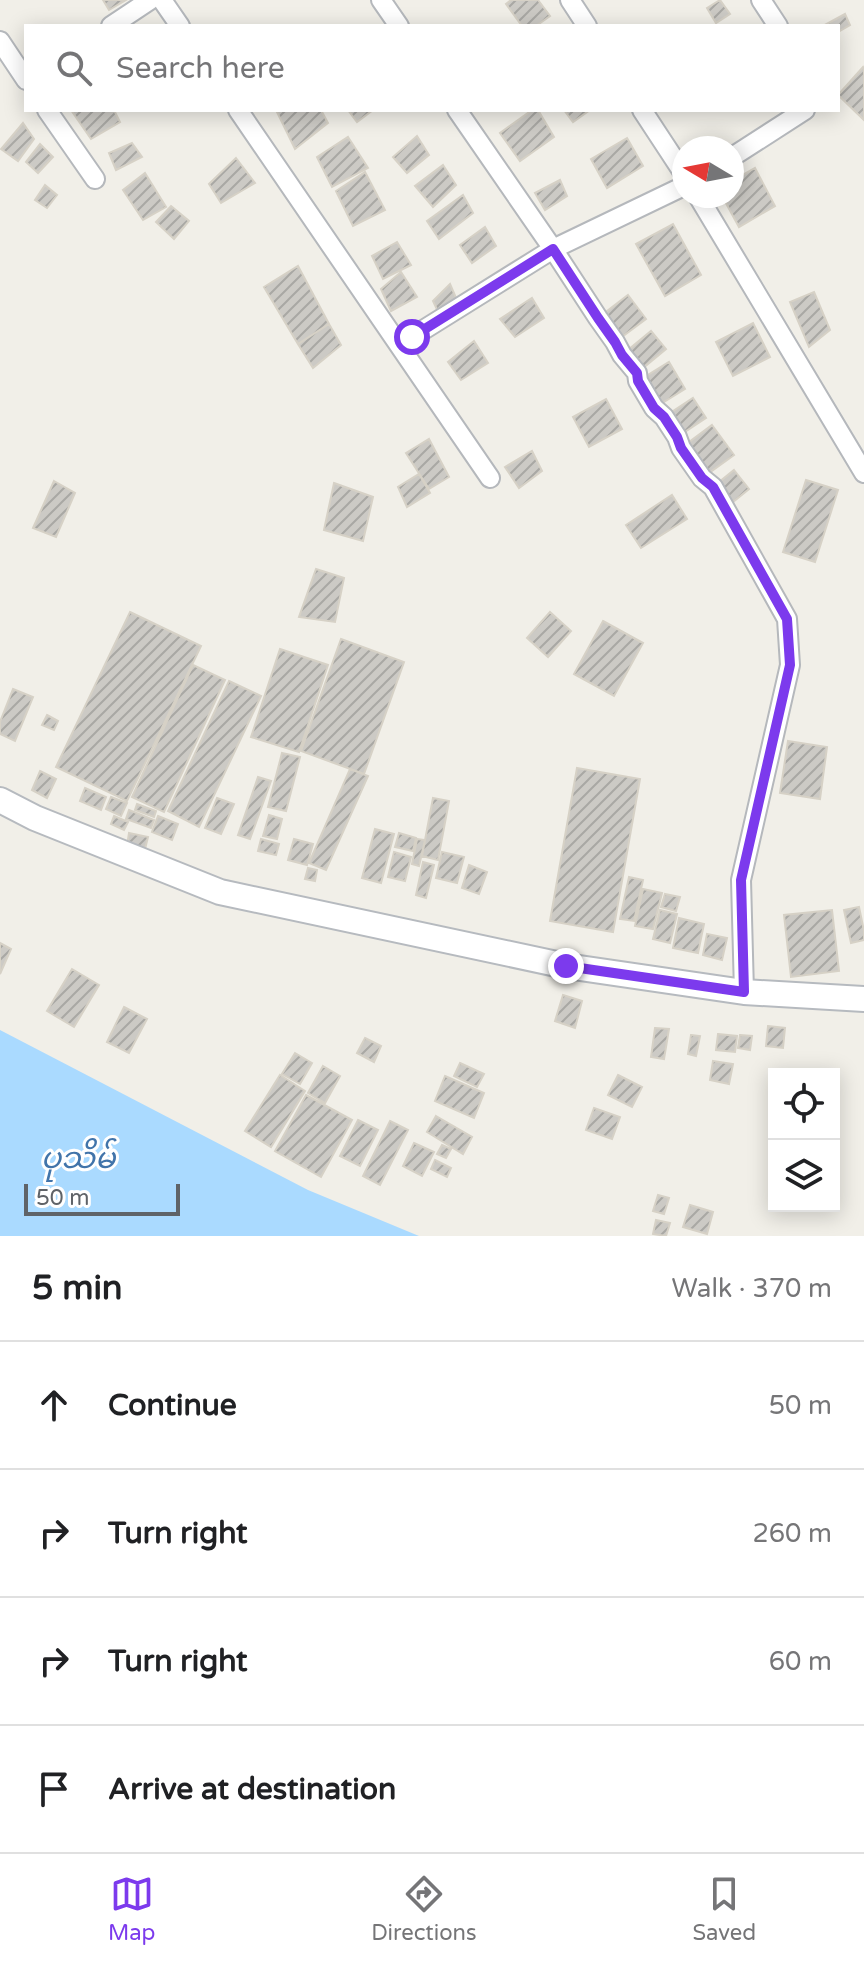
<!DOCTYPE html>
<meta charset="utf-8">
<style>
:root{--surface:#fff;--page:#f2f2f2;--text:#202124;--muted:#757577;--line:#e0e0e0;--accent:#7c3aed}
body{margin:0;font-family:"Varela Round","Noto Sans Myanmar",sans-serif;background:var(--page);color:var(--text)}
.controls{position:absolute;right:24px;bottom:24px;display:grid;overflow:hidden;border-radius:0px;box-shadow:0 4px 20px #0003}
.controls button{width:72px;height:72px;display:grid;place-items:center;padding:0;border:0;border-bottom:2px solid var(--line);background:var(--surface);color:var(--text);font:40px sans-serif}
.compass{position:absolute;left:672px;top:136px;width:72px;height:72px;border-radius:50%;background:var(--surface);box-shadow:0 4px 20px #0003;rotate:280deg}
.scale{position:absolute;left:24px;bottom:20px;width:156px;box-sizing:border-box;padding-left:8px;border:4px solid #5f6368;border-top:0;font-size:22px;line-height:28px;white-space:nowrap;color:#5f6368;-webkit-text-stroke:6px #fff;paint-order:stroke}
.stop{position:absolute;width:24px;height:24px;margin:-18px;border:6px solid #7c3aed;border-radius:50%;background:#fff}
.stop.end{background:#7c3aed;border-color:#fff;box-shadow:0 2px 8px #0008}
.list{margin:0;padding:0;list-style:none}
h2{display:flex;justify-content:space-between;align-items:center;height:104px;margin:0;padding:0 32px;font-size:34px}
h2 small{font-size:26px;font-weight:400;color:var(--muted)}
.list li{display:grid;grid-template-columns:52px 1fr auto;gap:24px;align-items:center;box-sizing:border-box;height:128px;padding:0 32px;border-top:2px solid var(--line)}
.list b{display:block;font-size:30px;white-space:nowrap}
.list em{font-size:26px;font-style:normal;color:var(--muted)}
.icon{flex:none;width:44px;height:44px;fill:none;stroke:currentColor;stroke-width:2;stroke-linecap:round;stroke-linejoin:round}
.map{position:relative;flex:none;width:864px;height:1236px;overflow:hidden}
.search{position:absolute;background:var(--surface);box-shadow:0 4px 20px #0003;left:24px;right:24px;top:24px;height:88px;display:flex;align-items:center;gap:20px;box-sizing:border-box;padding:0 28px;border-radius:0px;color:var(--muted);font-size:30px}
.sheet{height:616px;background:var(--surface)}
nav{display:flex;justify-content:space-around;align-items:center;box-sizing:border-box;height:112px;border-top:2px solid var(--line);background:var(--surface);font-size:22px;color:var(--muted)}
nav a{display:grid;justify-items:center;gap:4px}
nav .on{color:var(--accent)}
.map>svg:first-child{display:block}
.water{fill:#aadaff}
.building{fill:url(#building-hatch);stroke:#d6d1c6;stroke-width:2}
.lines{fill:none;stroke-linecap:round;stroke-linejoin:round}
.street-casing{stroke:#b5b8bc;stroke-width:22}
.secondary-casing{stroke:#b6babf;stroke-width:28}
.street{stroke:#fff;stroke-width:18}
.secondary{stroke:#fff;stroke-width:24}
.route{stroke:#7c3aed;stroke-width:10}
.labels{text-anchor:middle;stroke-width:6;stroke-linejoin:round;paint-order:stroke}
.water-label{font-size:30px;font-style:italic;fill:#4174aa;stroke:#fff}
</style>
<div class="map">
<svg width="864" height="1236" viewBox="0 0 864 1236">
<defs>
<pattern id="building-hatch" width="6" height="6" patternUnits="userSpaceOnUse" patternTransform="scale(2)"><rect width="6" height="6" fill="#cccac5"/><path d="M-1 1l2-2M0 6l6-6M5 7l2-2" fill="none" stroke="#a9a8a4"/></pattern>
</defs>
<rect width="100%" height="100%" fill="#f1efe8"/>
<path class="water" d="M0,1030L308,1190L419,1236H0Z"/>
<path class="building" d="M103,0H126L109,10Z
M511,0H538L550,16L536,26H522L506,4Z
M720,0L730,14L716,23L707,8Z
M845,14L850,25L838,32V26H823Z
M863,67L864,69V120L838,95Z
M71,110H114L120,122L91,139Z
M276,110H321L328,123L295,149Z
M348,110H373L357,122Z
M532,110H538L554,137L520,161L500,133Z
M564,110H590L573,122Z
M23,123L34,139L18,161L1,149Z
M417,136L429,155L407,173L393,157Z
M348,137L368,168L332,187L317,157Z
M627,138L643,166L607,188L591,159Z
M132,143L142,157L116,170L109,153Z
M40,144L53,157L38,173L26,162Z
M236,158L255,183L221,203L209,184Z
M443,165L456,185L433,207L415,186Z
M755,168L775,206L739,227L722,196H732V181Z
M365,172L385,210L353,226L336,191Z
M145,173L166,207L143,220L123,190Z
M560,180L567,196L545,210L535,193Z
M45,185L57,195L47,208L35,200Z
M463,195L473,213L439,239L427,221Z
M171,206L189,221L174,239L156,222Z
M673,224L701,275L665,296L636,244Z
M485,227L496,246L472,263L460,245Z
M397,242L411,265L383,279L372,256Z
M298,266L329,324L298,344L264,287Z
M401,272L417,297L391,311L381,289Z
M450,284L460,307L441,318L433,301Z
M814,292L830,330L809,347L790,302Z
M628,295L646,319L615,342L598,318Z
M532,298L544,318L515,337L500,319Z
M753,323L770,357L733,376L716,342Z
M329,324L341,345L313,368L298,344Z
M651,331L666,349L637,373L622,355Z
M474,341L488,363L461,380L448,362Z
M669,362L685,389L654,408L638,381Z
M693,398L706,418L677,437L664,417Z
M606,399L622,429L589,447L573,417Z
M712,425L734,455L702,478L681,448Z
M429,439L449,477L429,489L406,453Z
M532,451L542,471L519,488L505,467Z
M734,470L749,489L728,506L713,487Z
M419,474L430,493L407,507L398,487Z
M806,480L838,490L815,562L783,552Z
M54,481L75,493L56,537L33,528Z
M334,483L373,497L363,541L324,530Z
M672,495L687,519L641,548L626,525Z
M316,569L344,578L335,622L299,617Z
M130,612L201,646L127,801L56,767Z
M550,612L571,631L548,657L527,638Z
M603,621L643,643L614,696L574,674Z
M341,639L404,662L364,774L301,751Z
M280,649L328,665L299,752L251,737Z
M193,665L225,680L164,812L132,797Z
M229,681L261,696L199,827L168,811Z
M13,689L33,697L15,741L0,734V722Z
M47,715L58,721L54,730L42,725Z
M788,741L827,747L820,799L780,793Z
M282,753L300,757L286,811L268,807Z
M577,768L640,779L613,932L550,921Z
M350,769L368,776L326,870L309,863Z
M40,771L56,779L47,798L32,790Z
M258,777L271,781L250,839L238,835Z
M85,788L106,797L101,810L80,801Z
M111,797L127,803L121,816L106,809Z
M217,798L234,804L221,834L205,828Z
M433,798L449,801L438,860L422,856Z
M137,804L156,811L154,817L135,810Z
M129,810L154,820L151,828L126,819Z
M269,815L282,819L277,839L263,836Z
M114,816L128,822L124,830L111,824Z
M158,816L178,824L172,840L152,832Z
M375,829L394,834L381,883L362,878Z
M129,833L148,837L145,849L127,846Z
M399,833L416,838L413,851L395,847Z
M261,839L279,844L276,855L258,851Z
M294,839L313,844L307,865L288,860Z
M417,839L425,840L419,866L412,864Z
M394,852L411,857L405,881L388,877Z
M442,852L464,857L457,883L436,878Z
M423,862L434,865L426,898L416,895Z
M469,865L487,872L479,894L462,888Z
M308,868L317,870L315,881L305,879Z
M629,877L643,880L634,921L620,919Z
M643,889L662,893L653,929L635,926Z
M665,894L680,897L676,911L661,907Z
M859,907L864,931V940L851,943L844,910Z
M660,910L677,914L670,943L653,939Z
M832,910L839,971L791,977L784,915Z
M679,918L704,924L698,953L673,948Z
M707,934L727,938L722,960L703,955Z
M0,943L11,949L0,974Z
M72,969L99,985L74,1027L47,1011Z
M563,995L582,1001L575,1028L555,1021Z
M124,1007L147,1019L129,1053L107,1042Z
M768,1026L785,1028L783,1048L766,1046Z
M655,1028L669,1029L664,1059L651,1057Z
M718,1034L737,1036L735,1052L716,1050Z
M691,1035L700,1036L696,1056L688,1054Z
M740,1035L752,1036L750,1050L738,1048Z
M365,1038L381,1046L374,1062L357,1053Z
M295,1053L312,1063L300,1084L282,1074Z
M713,1061L733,1064L729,1084L710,1080Z
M460,1063L484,1074L477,1087L454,1076Z
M323,1066L340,1076L325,1103L308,1093Z
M280,1075L305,1091L271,1147L245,1131Z
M618,1075L642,1087L632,1107L608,1095Z
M445,1076L484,1093L474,1118L435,1101Z
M306,1095L352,1120L321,1177L275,1151Z
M594,1108L620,1117L612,1139L586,1130Z
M436,1116L472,1137L463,1154L427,1132Z
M358,1120L378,1130L360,1166L340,1156Z
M390,1121L408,1130L380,1185L363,1176Z
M414,1143L434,1152L422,1176L403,1166Z
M442,1145L451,1149L446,1158L437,1154Z
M435,1160L451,1168L447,1177L431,1169Z
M658,1195L669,1198L664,1214L653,1211Z
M690,1205L713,1212L707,1234L683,1227Z
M656,1220L670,1223L666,1236L653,1234Z"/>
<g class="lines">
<defs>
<path id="street" d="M162,0L180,26
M381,0L399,26
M570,0L587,26
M761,0L778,26
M111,26L150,0
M0,41L26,80
M47,110L95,179
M238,110L490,478
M457,110L553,249L598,318L615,342L622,355L637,373L638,381L654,408L664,417L677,437L681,448L702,478L713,487L787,619L790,665L741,880L744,992
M642,110L684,174
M732,157L805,110
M698,196L864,473
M412,337L553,249L684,186"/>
<path id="secondary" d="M0,800L35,818L220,892L566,966L744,992L864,999"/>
</defs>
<use href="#street" class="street-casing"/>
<use href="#secondary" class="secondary-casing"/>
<use href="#street" class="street"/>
<use href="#secondary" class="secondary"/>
</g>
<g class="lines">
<path class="route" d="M412,337L553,249L598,318L615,342L622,355L637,373L638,381L654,408L664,417L677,437L681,448L702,478L713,487L787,619L790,665L741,880L744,992L566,966"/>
</g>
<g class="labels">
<g class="water-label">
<text x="78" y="1168">ပုသိမ်</text>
</g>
</g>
</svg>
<div class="controls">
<button><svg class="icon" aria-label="locate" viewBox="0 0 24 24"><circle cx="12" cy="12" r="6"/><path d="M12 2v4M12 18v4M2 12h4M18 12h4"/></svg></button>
<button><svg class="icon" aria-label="layers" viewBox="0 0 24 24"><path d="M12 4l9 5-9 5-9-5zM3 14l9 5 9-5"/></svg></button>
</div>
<svg class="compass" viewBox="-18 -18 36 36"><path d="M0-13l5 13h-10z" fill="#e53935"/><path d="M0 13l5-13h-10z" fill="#757577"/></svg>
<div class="scale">50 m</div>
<div class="stop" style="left:412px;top:337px"></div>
<div class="stop end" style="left:566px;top:966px"></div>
<div class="search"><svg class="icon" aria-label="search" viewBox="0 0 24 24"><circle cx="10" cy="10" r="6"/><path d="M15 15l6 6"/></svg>Search here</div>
</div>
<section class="sheet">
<h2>5 min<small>Walk · 370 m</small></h2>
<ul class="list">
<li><svg class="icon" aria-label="ahead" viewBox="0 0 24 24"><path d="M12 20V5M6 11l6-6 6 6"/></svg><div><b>Continue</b></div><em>50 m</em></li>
<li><svg class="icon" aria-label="right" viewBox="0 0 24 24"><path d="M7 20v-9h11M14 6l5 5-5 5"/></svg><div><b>Turn right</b></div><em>260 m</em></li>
<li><svg class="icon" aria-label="right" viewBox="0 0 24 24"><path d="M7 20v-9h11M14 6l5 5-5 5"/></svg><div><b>Turn right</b></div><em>60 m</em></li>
<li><svg class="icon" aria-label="arrive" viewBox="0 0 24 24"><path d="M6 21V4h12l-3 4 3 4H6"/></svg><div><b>Arrive at destination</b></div></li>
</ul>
</section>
<nav>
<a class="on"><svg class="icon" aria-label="map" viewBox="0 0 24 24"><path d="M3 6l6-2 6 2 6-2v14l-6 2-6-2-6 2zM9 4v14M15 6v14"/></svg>Map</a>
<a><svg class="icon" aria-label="directions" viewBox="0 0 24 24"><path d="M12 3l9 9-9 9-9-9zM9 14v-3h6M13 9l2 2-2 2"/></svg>Directions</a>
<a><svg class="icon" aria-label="saved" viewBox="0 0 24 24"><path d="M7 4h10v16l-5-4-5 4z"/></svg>Saved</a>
</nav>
